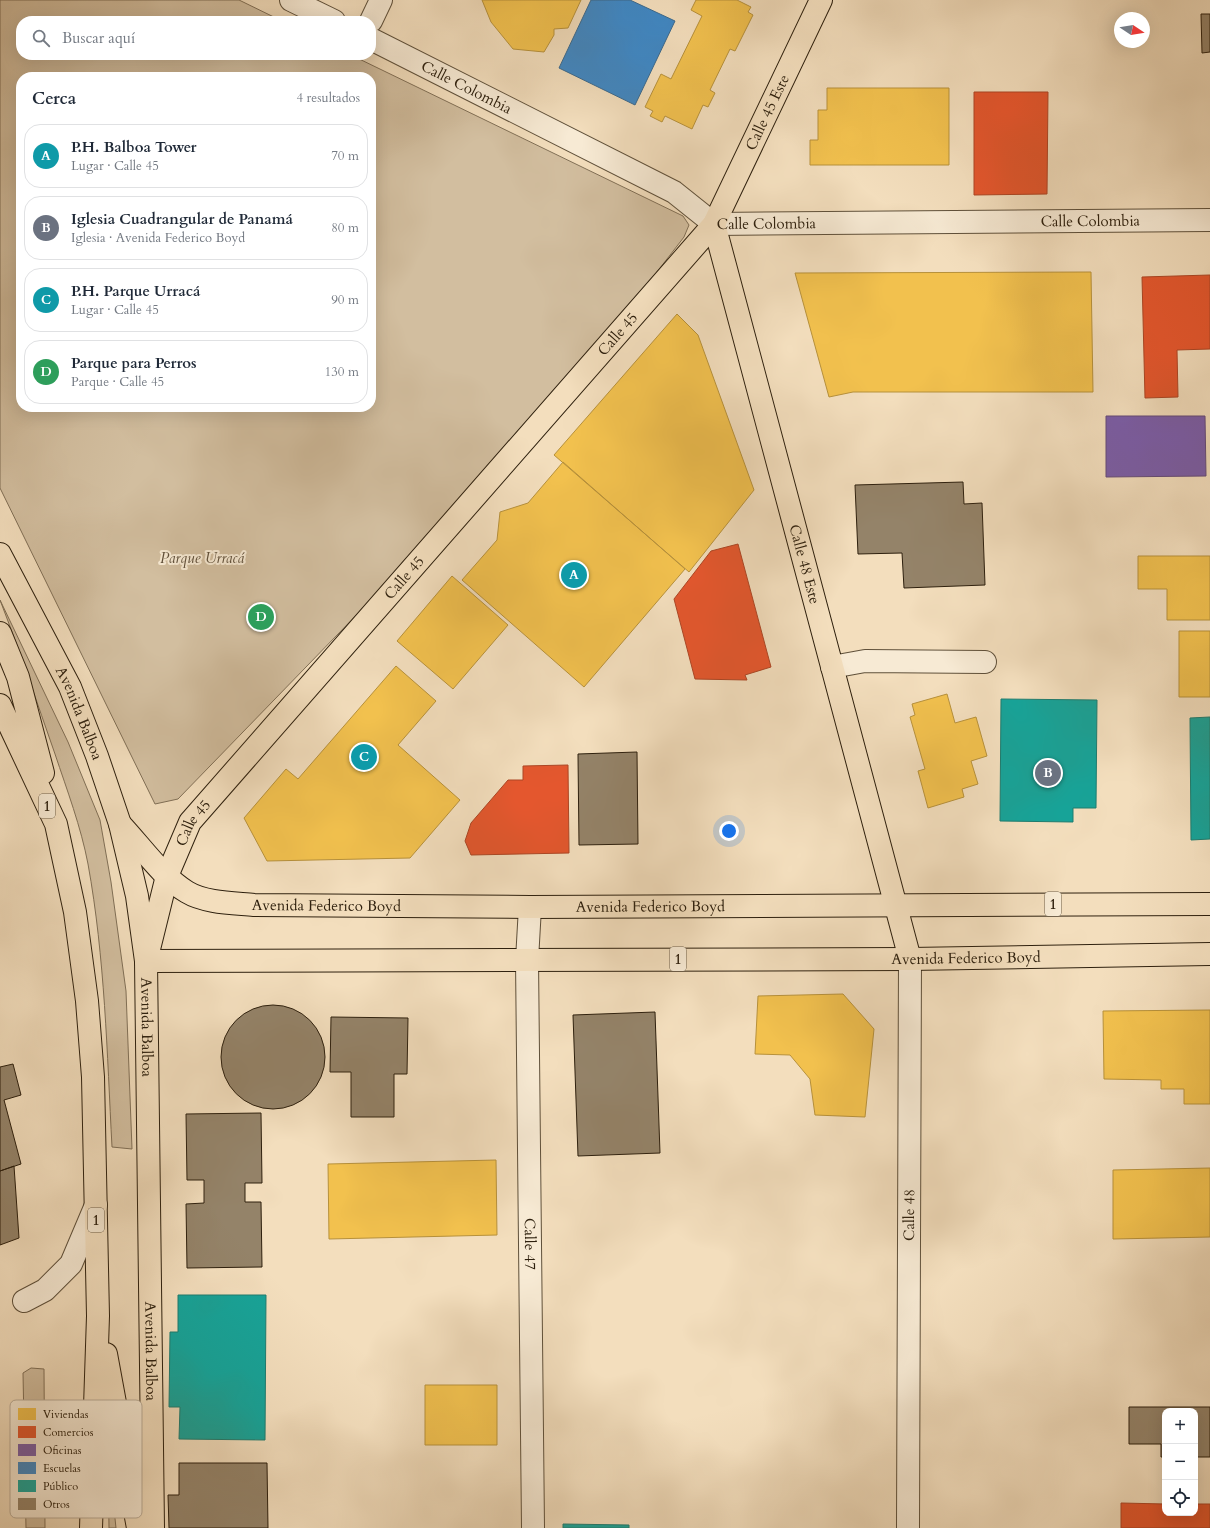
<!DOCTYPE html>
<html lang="es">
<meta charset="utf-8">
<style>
:root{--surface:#fff;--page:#f6f6f7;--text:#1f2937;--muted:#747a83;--line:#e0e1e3;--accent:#0f766e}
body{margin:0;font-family:Cardo,serif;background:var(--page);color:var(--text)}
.controls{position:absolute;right:12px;bottom:12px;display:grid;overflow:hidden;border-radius:8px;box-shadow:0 4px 16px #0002}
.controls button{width:36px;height:36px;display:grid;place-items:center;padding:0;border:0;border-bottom:1px solid var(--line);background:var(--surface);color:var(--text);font:20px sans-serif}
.compass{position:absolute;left:1114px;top:12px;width:36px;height:36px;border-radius:50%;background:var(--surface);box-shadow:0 4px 16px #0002;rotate:102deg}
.you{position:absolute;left:729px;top:831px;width:14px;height:14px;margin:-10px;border:3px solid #fff;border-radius:50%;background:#1a73e8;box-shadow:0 0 0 6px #1a73e833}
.badge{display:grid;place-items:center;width:26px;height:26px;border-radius:50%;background:var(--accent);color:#fff;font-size:13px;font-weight:700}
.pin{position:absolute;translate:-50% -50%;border:2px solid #fff;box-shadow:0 1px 4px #0006}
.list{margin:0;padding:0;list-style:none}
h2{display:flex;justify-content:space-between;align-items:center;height:52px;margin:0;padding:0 16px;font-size:17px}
h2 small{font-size:13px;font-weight:400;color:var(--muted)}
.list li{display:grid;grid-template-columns:26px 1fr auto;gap:12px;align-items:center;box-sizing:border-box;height:64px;margin:0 8px 8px;padding:0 8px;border:1px solid var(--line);border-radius:16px}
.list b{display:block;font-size:15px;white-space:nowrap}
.list p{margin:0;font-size:13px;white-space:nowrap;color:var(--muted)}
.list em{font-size:13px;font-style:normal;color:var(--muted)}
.icon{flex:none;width:22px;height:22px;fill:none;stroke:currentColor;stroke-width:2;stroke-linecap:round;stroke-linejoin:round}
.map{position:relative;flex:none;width:1210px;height:1528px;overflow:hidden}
.search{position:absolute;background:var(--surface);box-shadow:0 4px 16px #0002;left:16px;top:16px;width:360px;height:44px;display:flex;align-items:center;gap:10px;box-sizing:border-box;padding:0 14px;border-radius:16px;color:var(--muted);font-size:15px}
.panel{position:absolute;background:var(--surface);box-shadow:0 4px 16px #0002;left:16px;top:72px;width:360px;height:340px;border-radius:16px}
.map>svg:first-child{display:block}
.green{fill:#d2be9f;stroke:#806f56;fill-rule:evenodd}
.homes{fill:#f2c14e;stroke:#b7913b}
.shops{fill:#e4572e;stroke:#ad4624}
.offices{fill:#7b5ea7;stroke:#644b79}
.schools{fill:#3f88c5;stroke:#3a698e}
.public{fill:#17a398;stroke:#1e7c6f}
.building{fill:#948369;stroke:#2e200e}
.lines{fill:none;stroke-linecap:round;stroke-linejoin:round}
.minor-casing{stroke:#5f503a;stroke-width:24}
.major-casing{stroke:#2e200e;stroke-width:24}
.highway-casing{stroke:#2e200e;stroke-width:24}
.minor{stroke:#f7ead4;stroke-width:22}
.major{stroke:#f3debd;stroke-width:22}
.highway{stroke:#f3debd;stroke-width:22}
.labels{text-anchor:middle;stroke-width:4;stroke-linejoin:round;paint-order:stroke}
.shield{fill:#f7ead4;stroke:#6a5d49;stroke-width:1}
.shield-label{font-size:14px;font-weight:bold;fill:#2e200e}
.street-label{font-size:15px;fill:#2e200e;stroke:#f7ead4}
.park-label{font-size:15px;font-style:italic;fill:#5f4f3a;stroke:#f7ead4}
.key{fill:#f7ead4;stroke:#bbad99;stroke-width:1}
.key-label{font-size:11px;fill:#2e200e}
</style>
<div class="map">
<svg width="1210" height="1528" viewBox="0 0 1210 1528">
<rect width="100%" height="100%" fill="#f3debd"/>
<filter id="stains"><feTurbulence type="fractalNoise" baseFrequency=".005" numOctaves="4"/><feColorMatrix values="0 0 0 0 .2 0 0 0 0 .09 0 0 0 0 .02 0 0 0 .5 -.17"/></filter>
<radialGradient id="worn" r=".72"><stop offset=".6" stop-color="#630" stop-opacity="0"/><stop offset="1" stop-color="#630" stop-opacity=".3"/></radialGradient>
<path class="green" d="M0,0H239L282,21H21V55H351L683,216L689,225L684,237L530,436L178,799L155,804L0,488ZM21,77H371V407H21Z
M0,600L68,742L100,820L111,882L126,991L132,1149L112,1147C107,1053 105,958 88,864C81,827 67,790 55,754C37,703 20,651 0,600Z
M31,1368L44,1369L45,1528H26L23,1373Z
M108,1452L116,1528H109Z"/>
<path class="homes" d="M482,0H581L568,28L554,29V35L544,52L513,49L491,22Z
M696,0H737L751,7L748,12L753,15L735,51L730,49L710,90L715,93L708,107L703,105L692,129L665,116L662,122L650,116L653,111L645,107L661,74L671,79L702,16L691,10Z
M827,88H949V165H810V140H818V110H827Z
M1091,272L1093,392H853L829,397L795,273Z
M677,314L698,335L754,490L689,572L554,455Z
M563,462L685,569L584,687L462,580L497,540L500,512L528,503Z
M1138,556H1210V620H1167V589H1138Z
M452,576L508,625L453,689L397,641Z
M1179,631H1210V697H1179Z
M396,666L436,701L398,745L460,800L410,858L267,861L244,818L286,769L298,779Z
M947,694L955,723L976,717L987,756L971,761L978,784L962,789L964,797L928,808L918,771L925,769L910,717L915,715L912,704Z
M843,994L874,1029L865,1117L815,1115L810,1079L790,1055L755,1054L758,996Z
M1210,1010V1104H1184V1089H1161V1080L1104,1079L1103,1011Z
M496,1160L497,1235L329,1239L328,1164Z
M1210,1168V1237L1113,1239V1170Z
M425,1385H497V1445H425Z"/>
<path class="shops" d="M974,92H1048L1047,194L974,195Z
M1210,275V349L1177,350L1178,397L1145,398L1142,277Z
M738,544L771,667L745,675L747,680L695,679L674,599L711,551Z
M568,765L569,853L471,855L465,841L471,823L508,780H523V766Z
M1121,1503L1165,1504V1513H1195V1504H1210V1528H1121Z"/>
<path class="offices" d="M1106,416H1205L1206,476L1106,477Z"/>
<path class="schools" d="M591,0H630L675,21L635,105L559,68Z"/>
<path class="public" d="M1001,699L1097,700L1096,808H1073V822L1000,821Z
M1210,717V839L1191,840L1190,718Z
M178,1295H266L265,1440L179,1439L180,1407H169L170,1332H178Z
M563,1524L629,1525V1528H563Z"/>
<path class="building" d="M1201,14H1210V52L1202,53Z
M963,482L964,504L982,503L985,585L904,588L902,553L858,554L855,485Z
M637,752L638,844L579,845L578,754Z
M221 1057a52 52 0 1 1 104 0a52 52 0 1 1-104 0Z
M655,1012L660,1153L578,1156L573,1015Z
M331,1017L408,1018L407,1074H394V1117H351V1072H330Z
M13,1064L21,1095L4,1100L21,1164L0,1171V1067Z
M261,1113L262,1183H245V1202H261L262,1267L187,1268L186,1204L204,1203V1180H187L186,1114Z
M14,1166L19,1238L0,1245V1171Z
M1129,1407H1210V1457H1195V1411H1165V1457H1161V1444H1129Z
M179,1463H267L268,1528H169L168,1495H179Z"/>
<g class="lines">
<defs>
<g id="minor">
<path d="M291,0L334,21"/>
<path d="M371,21L381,0"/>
<path id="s1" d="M371,39L674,192L714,224L1210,220"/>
<path d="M832,667L865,661L985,662"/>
<path id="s2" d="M530,907L527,960L533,1528"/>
<path d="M24,1301L45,1290L71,1264L96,1205"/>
<path id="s3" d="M908,1528L910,959"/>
</g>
<g id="major">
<path id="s4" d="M714,224L910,959"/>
<path id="s5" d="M0,554L70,687L97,756L120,824L137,896L146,961L153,1528"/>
<path id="s6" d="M120,824C140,845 163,878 187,892C205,903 234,903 254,905L530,907L1210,904"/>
<path id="s7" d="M146,961L167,876L190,822L714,224L821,0"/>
<path id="s8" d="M146,961L910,959L1210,954"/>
</g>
<path id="highway" d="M0,633L18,677L43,773
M0,705L56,824L75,912L87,1001L93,1077L98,1316L91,1528
M106,1354L138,1528"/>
</defs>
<use href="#minor" class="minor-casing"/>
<use href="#major" class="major-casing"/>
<use href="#highway" class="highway-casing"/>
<use href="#minor" class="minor"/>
<use href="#major" class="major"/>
<use href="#highway" class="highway"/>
</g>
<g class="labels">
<g class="shield">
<rect x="39" y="794" width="16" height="24" rx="3"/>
<rect x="1045" y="892" width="16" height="24" rx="3"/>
<rect x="670" y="947" width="16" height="24" rx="3"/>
<rect x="88" y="1208" width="16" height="24" rx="3"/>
</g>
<g class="shield-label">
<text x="47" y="811">1</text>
<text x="1053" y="909">1</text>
<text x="678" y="964">1</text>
<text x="96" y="1225">1</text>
</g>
<g class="street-label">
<text dy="5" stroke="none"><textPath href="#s1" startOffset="107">Calle Colombia</textPath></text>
<text dy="5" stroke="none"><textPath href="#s7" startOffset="1065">Calle 45 Este</textPath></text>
<text dy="5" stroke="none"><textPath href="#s1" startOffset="767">Calle Colombia</textPath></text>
<text dy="5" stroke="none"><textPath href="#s1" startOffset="443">Calle Colombia</textPath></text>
<text dy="5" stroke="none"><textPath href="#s7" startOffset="795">Calle 45</textPath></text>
<text dy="5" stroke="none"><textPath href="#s4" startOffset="352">Calle 48 Este</textPath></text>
<text dy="5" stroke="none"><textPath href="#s7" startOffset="471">Calle 45</textPath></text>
<text dy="5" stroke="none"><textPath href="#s5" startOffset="178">Avenida Balboa</textPath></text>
<text dy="5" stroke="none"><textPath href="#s7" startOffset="147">Calle 45</textPath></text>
<text dy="5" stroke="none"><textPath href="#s6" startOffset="237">Avenida Federico Boyd</textPath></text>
<text dy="5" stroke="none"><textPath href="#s6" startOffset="561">Avenida Federico Boyd</textPath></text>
<text dy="5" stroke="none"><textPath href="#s8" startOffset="820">Avenida Federico Boyd</textPath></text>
<text dy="5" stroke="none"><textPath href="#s5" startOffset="502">Avenida Balboa</textPath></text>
<text dy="5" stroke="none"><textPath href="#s3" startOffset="313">Calle 48</textPath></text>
<text dy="5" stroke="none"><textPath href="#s2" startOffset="337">Calle 47</textPath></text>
<text dy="5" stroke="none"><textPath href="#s5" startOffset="826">Avenida Balboa</textPath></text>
</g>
<g class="park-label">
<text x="202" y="563">Parque Urracá</text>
</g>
</g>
<rect x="10" y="1400" width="132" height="118" rx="6" class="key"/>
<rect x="18" y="1408" width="18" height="12" fill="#f2c14e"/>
<rect x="18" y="1426" width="18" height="12" fill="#e4572e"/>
<rect x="18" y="1444" width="18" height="12" fill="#7b5ea7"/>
<rect x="18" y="1462" width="18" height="12" fill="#3f88c5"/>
<rect x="18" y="1480" width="18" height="12" fill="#17a398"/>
<rect x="18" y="1498" width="18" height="12" fill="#948369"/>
<g class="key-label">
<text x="43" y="1418">Viviendas</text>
<text x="43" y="1436">Comercios</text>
<text x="43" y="1454">Oficinas</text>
<text x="43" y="1472">Escuelas</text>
<text x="43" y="1490">Público</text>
<text x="43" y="1508">Otros</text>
</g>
<rect width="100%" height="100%" filter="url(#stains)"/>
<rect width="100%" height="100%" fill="url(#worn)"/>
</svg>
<div class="controls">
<button>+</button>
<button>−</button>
<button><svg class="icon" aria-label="locate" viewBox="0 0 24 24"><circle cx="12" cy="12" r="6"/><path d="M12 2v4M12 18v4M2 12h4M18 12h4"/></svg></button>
</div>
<svg class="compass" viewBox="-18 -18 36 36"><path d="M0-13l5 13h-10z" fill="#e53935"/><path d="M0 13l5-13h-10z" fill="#747a83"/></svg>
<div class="you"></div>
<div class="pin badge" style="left:574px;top:575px;background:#0f9aa8">A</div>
<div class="pin badge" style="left:1048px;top:773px;background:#6b7280">B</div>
<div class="pin badge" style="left:364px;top:757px;background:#0f9aa8">C</div>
<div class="pin badge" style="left:261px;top:617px;background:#2e9e5b">D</div>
<div class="search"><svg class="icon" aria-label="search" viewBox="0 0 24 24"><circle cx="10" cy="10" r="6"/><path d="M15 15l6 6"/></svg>Buscar aquí</div>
<section class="panel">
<h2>Cerca<small>4 resultados</small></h2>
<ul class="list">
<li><span class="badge" style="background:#0f9aa8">A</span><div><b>P.H. Balboa Tower</b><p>Lugar · Calle 45</p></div><em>70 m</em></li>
<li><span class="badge" style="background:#6b7280">B</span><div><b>Iglesia Cuadrangular de Panamá</b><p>Iglesia · Avenida Federico Boyd</p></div><em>80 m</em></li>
<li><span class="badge" style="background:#0f9aa8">C</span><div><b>P.H. Parque Urracá</b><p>Lugar · Calle 45</p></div><em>90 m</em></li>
<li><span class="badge" style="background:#2e9e5b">D</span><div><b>Parque para Perros</b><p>Parque · Calle 45</p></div><em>130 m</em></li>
</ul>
</section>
</div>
